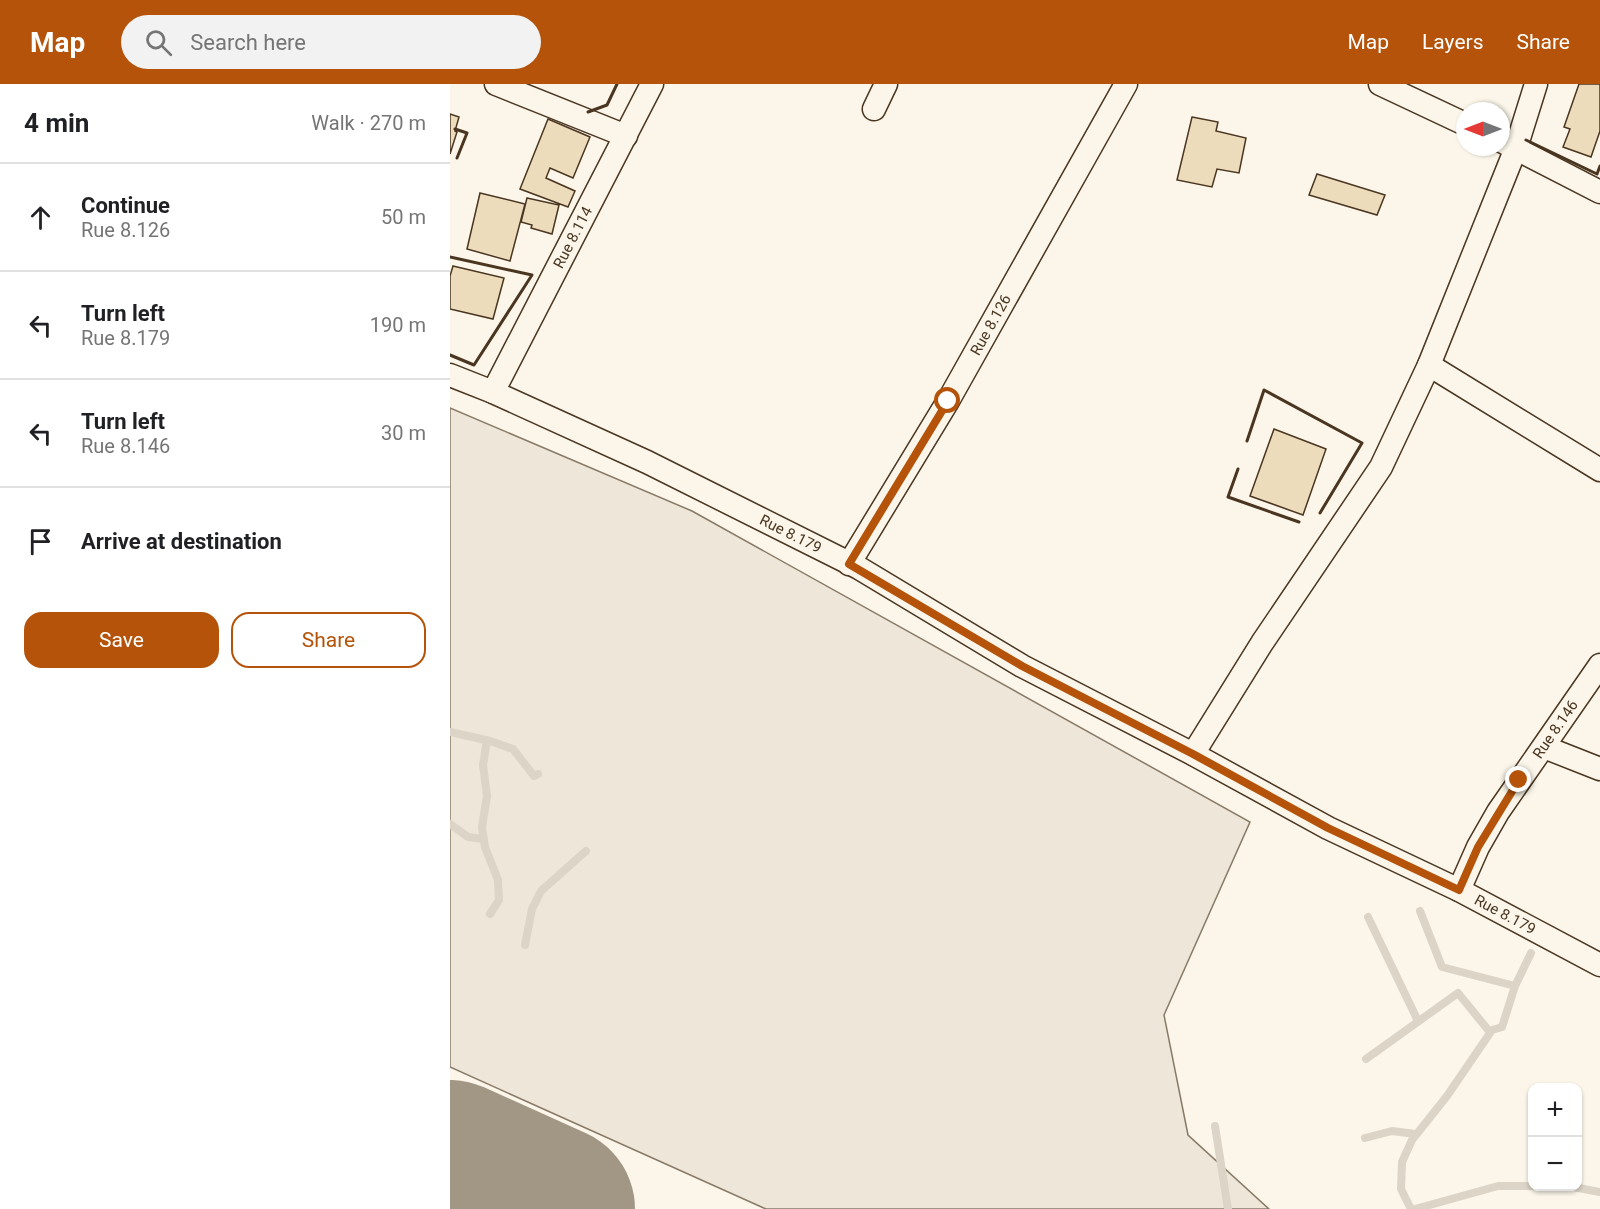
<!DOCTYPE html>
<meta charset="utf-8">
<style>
:root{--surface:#fff;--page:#f2f2f2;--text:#202124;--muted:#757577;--line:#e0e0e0;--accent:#b45309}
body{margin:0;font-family:Roboto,sans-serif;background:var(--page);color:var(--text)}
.controls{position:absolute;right:18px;bottom:18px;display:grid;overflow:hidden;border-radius:12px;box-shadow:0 2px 4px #0004}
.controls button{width:54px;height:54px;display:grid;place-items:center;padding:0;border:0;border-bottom:2px solid var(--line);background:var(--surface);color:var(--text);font:30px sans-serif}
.compass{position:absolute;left:1006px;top:18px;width:54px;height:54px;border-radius:50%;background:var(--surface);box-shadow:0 2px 4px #0004;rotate:270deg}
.stop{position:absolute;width:18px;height:18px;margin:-14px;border:4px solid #b45309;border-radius:50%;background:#fff}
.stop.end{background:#b45309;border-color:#fff;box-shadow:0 2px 6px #0008}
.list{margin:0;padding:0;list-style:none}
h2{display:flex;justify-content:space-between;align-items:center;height:78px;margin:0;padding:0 24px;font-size:26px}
h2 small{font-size:20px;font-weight:400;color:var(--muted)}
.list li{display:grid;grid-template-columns:39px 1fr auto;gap:18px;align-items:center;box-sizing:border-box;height:108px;padding:0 24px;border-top:2px solid var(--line)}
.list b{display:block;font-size:22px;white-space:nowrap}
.list p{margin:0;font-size:20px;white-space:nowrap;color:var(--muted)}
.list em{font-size:20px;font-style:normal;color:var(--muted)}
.actions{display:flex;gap:12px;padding:18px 24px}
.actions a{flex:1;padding:14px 0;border:2px solid var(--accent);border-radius:18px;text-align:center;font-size:21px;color:var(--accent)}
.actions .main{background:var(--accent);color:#fff}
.icon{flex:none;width:33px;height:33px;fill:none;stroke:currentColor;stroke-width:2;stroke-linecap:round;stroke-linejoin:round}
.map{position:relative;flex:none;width:1150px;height:1125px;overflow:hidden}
header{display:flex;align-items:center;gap:36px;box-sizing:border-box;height:84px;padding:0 30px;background:var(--accent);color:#fff}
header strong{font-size:28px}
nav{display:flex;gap:33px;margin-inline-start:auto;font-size:21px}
.search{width:420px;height:54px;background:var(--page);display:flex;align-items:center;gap:15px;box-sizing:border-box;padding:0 21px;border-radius:33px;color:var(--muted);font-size:22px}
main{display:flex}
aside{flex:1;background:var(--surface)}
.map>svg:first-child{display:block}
.green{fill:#ede6d9;stroke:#887966;stroke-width:1.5}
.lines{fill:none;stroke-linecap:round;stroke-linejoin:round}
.stream{stroke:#dcd4c6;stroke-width:8}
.runway{stroke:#a29684;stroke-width:166}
.building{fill:#ecdcbc;stroke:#4a3520;stroke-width:1.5}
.minor-casing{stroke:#4a3520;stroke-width:25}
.minor{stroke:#fbf6e9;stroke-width:22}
.wall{stroke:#4a3520;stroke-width:3}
.route{stroke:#b45309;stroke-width:8}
.labels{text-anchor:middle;stroke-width:4.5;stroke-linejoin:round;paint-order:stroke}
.street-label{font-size:15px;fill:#4a3520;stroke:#fbf6e9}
</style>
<header>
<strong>Map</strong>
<div class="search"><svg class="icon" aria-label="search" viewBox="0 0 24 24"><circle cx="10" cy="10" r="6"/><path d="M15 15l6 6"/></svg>Search here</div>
<nav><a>Map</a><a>Layers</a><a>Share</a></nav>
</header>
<main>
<aside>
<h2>4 min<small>Walk · 270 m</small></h2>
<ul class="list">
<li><svg class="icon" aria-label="ahead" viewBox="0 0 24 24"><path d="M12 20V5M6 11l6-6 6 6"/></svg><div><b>Continue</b><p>Rue 8.126</p></div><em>50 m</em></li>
<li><svg class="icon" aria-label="left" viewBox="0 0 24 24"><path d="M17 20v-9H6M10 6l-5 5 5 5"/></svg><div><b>Turn left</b><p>Rue 8.179</p></div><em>190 m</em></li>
<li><svg class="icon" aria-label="left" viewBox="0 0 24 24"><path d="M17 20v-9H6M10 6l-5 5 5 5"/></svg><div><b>Turn left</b><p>Rue 8.146</p></div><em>30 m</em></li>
<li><svg class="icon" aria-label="arrive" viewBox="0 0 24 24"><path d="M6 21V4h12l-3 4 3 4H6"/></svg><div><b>Arrive at destination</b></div></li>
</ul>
<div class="actions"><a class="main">Save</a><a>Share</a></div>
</aside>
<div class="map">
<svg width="1150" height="1125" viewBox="0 0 1150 1125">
<rect width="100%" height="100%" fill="#fbf6e9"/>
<path class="green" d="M0,324L242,427L800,738L714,931L738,1051L819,1125H316L0,983Z"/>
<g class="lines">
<path class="stream" d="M0,648L40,657L63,665L84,692L88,690
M37,656L33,681L37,712L32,743L35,763L48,796L49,816L40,830
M0,740L18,753L34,755
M970,827L992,883L1065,902
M918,833L968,937
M75,861L82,825L91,807L136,767
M1039,947L1052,943L1065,902L1081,869
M916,975L1008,909L1039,947
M765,1042L778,1125
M915,1054L942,1047L965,1050
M1118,1102L1150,1108
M961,1125L951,1105L952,1078L962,1056L997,1012L1040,949L1039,947
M965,1125L1048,1102H1082"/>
<path class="runway" d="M0,1079L102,1125"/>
</g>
<path class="building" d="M1129,0H1150V47L1141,73L1113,63L1120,45L1114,43Z
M0,30L9,33L5,47L7,48L0,70Z
M742,33L768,38L766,47L796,54L789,89L767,85L762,103L727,96Z
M98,35L140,53L123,94L100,84L96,94L125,107L118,123L70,105Z
M867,90L935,111L927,131L859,111Z
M30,109L75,120L60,177L17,165Z
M77,114L109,121L102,150L81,144L82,141L71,138Z
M3,182L54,194L43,235L0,225V192Z
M824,345L876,365L853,431L800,412Z"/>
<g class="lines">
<defs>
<g id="minor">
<path d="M46,0L176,52"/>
<path d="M930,0L1015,40"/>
<path d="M424,25L436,0"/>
<path d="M1051,57L1150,108"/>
<path d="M979,281L1150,386"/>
<path id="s1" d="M0,291L43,308L197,378L409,484L572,582L743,670L878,744L1009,806L1150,881"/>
<path id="s2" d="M43,308L202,0"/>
<path id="s3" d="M399,480L498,317L676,0"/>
<path d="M1094,663L1150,685"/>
<path d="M743,670L812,559L931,383L979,281L1066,64L1086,0"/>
<path id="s4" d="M1009,806L1028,763L1048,728L1150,581"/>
</g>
</defs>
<use href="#minor" class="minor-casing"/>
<use href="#minor" class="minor"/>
<path class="wall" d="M138,28L157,21L167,0
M5,45L17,49L7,74
M1076,56L1147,90L1150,82
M0,173L82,191L24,281L0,271
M797,357L814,306L912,359L870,429
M788,385L778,413L849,438"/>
</g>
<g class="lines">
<path class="route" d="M498,317L399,480L572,582L743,670L878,744L1009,806L1028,763L1069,696"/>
</g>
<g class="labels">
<g class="street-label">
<text dy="5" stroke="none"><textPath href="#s2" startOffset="174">Rue 8.114</textPath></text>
<text dy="5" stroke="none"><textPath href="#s3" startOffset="278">Rue 8.126</textPath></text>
<text dy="5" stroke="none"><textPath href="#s1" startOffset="376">Rue 8.179</textPath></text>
<text dy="5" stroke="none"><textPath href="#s4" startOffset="188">Rue 8.146</textPath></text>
<text dy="5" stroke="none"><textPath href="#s1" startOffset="1186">Rue 8.179</textPath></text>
</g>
</g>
</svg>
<div class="controls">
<button>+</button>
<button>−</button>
</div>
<svg class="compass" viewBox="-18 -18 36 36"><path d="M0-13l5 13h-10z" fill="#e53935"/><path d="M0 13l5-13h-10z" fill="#757577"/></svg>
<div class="stop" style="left:498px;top:317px"></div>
<div class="stop end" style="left:1069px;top:696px"></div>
</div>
</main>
